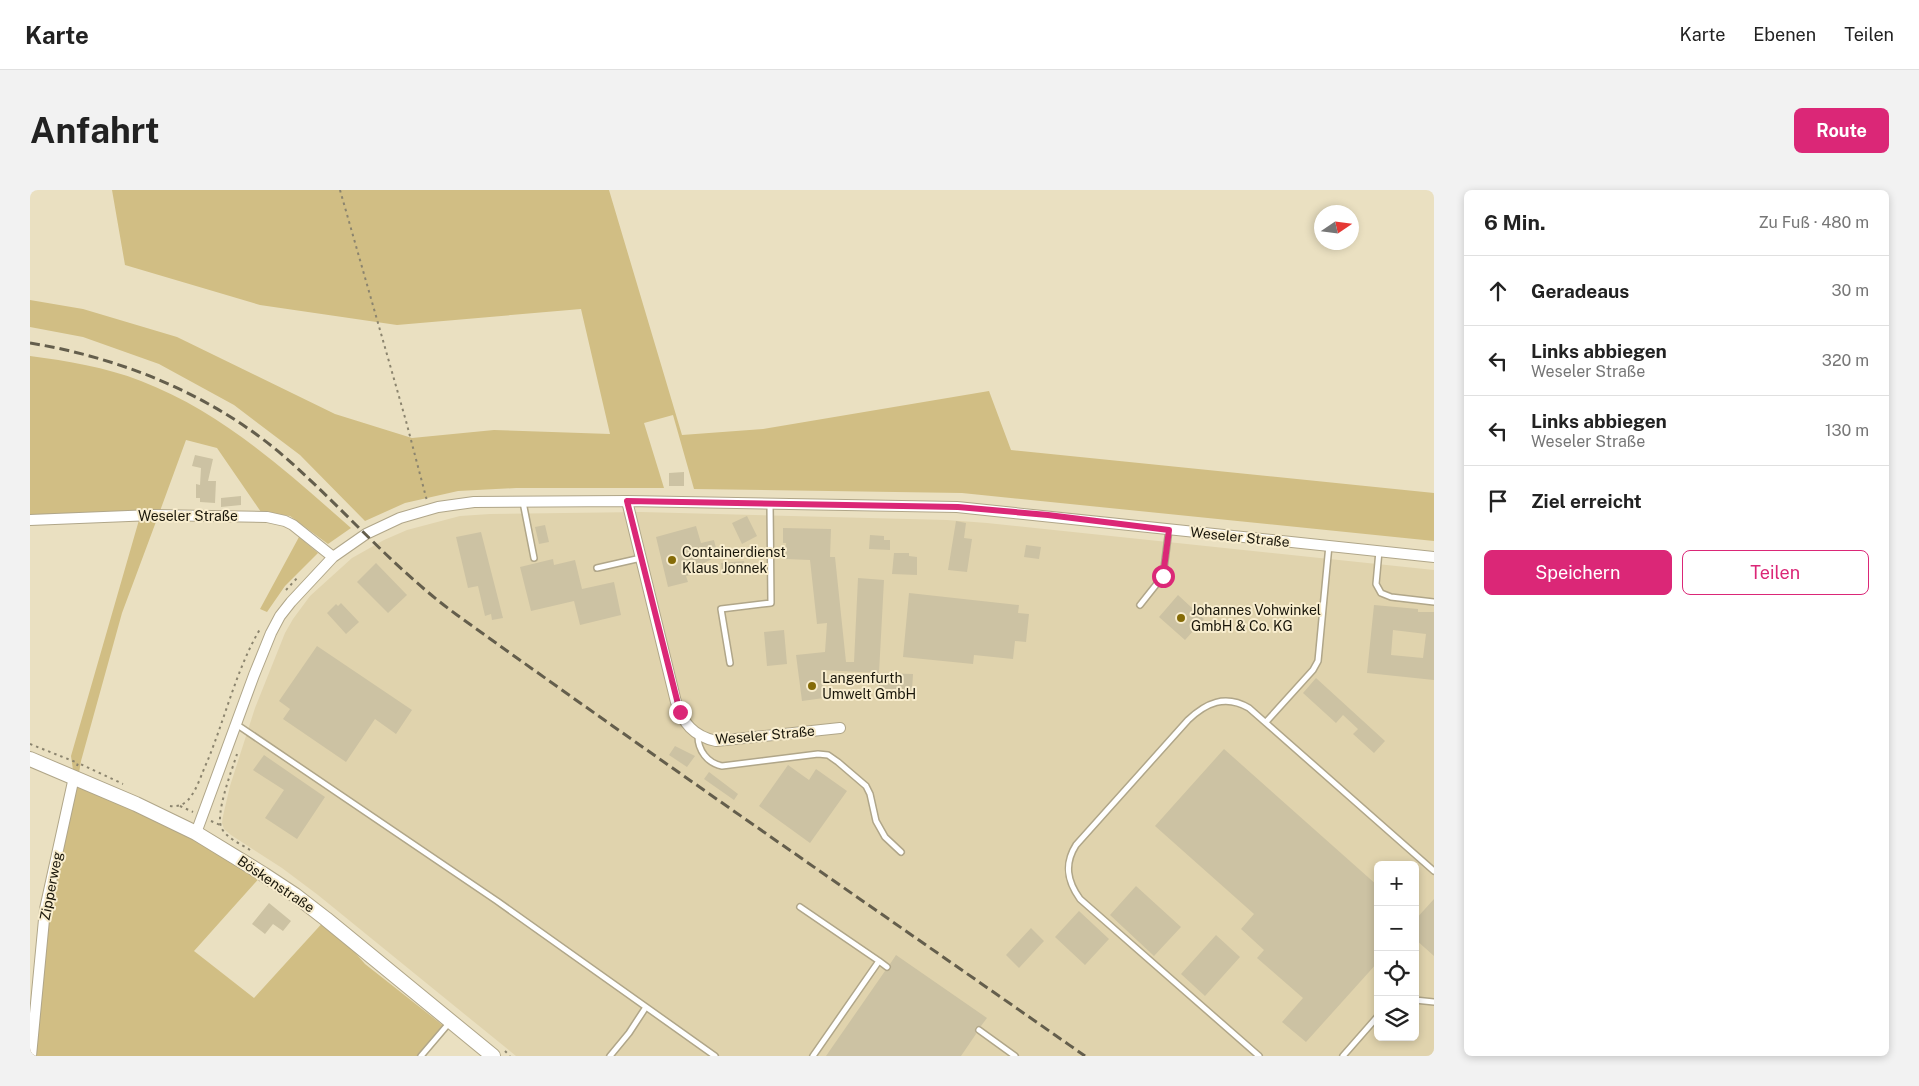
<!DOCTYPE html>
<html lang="de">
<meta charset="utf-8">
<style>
:root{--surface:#fff;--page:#f2f2f2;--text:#222;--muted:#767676;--line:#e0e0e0;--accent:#db2777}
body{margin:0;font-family:"Public Sans",sans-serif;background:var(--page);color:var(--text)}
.controls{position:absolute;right:15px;bottom:15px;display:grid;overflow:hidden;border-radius:8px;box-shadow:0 2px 8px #0003}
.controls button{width:45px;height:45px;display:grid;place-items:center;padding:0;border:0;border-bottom:1px solid var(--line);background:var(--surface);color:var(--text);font:25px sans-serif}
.compass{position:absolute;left:1284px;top:15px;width:45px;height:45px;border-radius:50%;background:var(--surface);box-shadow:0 2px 8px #0003;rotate:77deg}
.stop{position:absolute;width:15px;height:15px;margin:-11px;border:4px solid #db2777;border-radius:50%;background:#fff}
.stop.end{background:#db2777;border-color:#fff;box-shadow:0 1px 5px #0008}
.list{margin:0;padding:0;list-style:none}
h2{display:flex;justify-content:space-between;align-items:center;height:65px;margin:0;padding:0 20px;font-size:21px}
h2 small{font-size:16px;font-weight:400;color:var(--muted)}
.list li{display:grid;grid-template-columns:32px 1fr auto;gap:15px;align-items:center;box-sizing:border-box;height:70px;padding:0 20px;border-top:1px solid var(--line)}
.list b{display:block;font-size:19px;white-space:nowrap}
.list p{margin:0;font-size:16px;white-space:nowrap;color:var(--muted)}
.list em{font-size:16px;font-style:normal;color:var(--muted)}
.actions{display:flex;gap:10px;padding:15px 20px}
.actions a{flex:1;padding:11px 0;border:1px solid var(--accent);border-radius:8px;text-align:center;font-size:18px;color:var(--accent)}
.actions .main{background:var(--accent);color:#fff}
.icon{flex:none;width:28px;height:28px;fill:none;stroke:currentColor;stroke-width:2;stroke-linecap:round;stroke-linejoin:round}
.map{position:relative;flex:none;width:1404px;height:866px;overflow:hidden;border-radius:8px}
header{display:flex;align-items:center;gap:30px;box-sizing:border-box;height:70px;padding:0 25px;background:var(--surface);border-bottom:1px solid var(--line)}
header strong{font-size:24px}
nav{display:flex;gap:28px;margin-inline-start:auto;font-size:18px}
.intro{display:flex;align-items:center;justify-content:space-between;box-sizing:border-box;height:120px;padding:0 30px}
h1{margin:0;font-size:35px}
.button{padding:12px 22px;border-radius:8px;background:var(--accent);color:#fff;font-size:18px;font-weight:700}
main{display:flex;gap:30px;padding:0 30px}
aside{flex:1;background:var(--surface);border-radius:8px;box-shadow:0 2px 8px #0003}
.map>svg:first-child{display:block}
.built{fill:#e0d3ad;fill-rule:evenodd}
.green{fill:#d1be84}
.building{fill:#ccc2a3;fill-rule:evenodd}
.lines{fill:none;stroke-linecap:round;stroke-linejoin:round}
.service-casing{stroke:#b0a689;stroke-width:8}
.minor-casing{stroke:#b0a689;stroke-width:12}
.secondary-casing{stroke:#b0a689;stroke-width:16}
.path{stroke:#8b846e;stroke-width:2;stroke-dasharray:2.5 4;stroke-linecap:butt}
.service{stroke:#fff;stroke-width:5}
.minor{stroke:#fff;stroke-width:10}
.secondary{stroke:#fff;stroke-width:14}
.rail{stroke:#645e4c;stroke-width:3;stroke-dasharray:10 5;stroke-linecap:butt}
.route{stroke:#db2777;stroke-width:6}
.poi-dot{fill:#856b07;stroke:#f8edce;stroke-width:2}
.labels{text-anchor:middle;stroke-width:4;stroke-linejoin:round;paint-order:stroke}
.street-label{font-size:14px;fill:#19160a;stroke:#f8edce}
.poi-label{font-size:14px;fill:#19160a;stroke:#f8edce;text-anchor:start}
</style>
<header>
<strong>Karte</strong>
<nav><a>Karte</a><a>Ebenen</a><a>Teilen</a></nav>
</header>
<div class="intro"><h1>Anfahrt</h1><a class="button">Route</a></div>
<main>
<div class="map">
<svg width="1404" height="866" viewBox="0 0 1404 866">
<rect width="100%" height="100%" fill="#eae0c1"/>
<path class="built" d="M611,322L917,330L957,333L1404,380V866H486L288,705L252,678L201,645L194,639L192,633L193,626L200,596L225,518L255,443L263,429L280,406L322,368L354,350L377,340L430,326L460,324ZM1348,675H1385V847H1348Z"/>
<path class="green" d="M82,0H579L652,245L733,239L959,201L981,260L1404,303V351L932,303L664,299L643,225L614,233L634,298H486L428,301L375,313L335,331L270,265L204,215L129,174L53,147L0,137V110L53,119L147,147L305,224L382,248L464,240L580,244L551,119L367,135L230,115L95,75Z
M0,166C38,171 75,177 111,191C192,222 256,281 321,338L298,354L260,326L231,322L187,258L156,250L130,321L26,324L0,327Z
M127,329L92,423L51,571L48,589L233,684L164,761L224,808L296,729L335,774L415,837L391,866H1L15,719L44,587L41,566L109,330Z
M269,347L288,363L255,396L237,422L230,419Z"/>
<path class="building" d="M165,265L183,269L178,291H186L185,313L170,312V308H166V294L170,295L171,278L162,276Z
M654,282V296H639V283Z
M211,306V315L191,317V308Z
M717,326L727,346L712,354L702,333Z
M926,331L936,333L934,348L942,349L937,382L918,380Z
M515,335L519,352L509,354L505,337Z
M666,336L671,353L684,350L688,366L668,376L681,374L682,380L656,386L658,392L638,397L626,347Z
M753,338L801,339L800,367H805L816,472H824L828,388L854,390L849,483L883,484L882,501L849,499V483L791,480L794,508L772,511L766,465L795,462L797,433L787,434L780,370L755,369L756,353H753Z
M451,342L473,428L462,430L461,424L455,426L448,396L438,398L426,347Z
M840,345L854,346V350H860V360L839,359Z
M996,355L1011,357L1009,369L994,367Z
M864,363H879V366L887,367V385L862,384Z
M523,369L524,375L545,370L552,399L584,392L591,425L550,435L544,411L501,421L490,377Z
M714,371L716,383L692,385L691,373Z
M346,373L377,405L358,423L327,392Z
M879,403L989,415L988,423L999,424L996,452L985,451L983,469L944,465L943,474L873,467Z
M1148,405L1174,429L1155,450L1129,427Z
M311,413L329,432L316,444L297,423L306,414L308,416Z
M1344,415L1388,419V422H1404V490L1337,483ZM1363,440L1396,444L1393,468L1361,465Z
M754,440L757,474L737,476L734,442Z
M287,456L382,520L366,544L345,529L316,572L253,529L260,519L249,511Z
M1286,488L1355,551L1344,563L1323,544L1328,539L1313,525L1306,533L1273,503Z
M645,556L665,566L657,577L639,565Z
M1194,559L1348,696V772L1276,852L1252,832L1273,808L1227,768L1234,760L1211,739L1224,724L1125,636Z
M234,565L295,607L267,649L235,628L254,600L223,580Z
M758,575L779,590L786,579L817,601L780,653L729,616Z
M679,582L708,604L704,610L674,589Z
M1106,696L1151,737L1124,766L1080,725Z
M1404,709V766L1385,749V730Z
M239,713L261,731L253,741L243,734L235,744L222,734Z
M1049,721L1079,749L1055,775L1025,747Z
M1001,738L1014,751L989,778L976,765Z
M1186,745L1210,767L1175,806L1151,784Z
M866,765L957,828L951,836H948L945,838L946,844L931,866H796L855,781L861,779L860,774Z"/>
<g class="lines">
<defs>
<path id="service" d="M493,312L504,368
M1349,361L1346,394L1351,403L1361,407L1404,412
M567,378L611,368
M1110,415L1133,386L1139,339
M700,473L691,419L741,413L740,314
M1236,532L1283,480L1288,471L1299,355
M206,534L467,711L685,866
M668,546C668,560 677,573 692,576L788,564L798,565L808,572L836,596L840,604L846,631L855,647L871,662
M770,717L849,771L783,866
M849,771L857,777
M1385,810L1404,812
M949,840L985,866
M391,866L420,832
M580,866L599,843L616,817
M1229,866L1050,709C1037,691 1034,674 1046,655L1158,530C1176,513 1195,504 1219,518L1404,681
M1313,866L1348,826"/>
<path id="minor" d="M597,311L646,512C653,533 663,546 686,551L810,538
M0,330L123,325L237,327L255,331L263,335L303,367
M166,643L224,485L241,443L250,426L261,412L303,367L336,344L370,328L408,317L444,312L597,311L927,317L1404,367
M1,866L15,719L44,587"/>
<path id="secondary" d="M0,569L106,614L166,643L233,684L265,705L296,729L463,866"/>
</defs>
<use href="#service" class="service-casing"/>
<use href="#minor" class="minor-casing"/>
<use href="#secondary" class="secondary-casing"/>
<path class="path" d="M310,0L376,231L397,311
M256,400L268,387
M0,554L48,573
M207,564C202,580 184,626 192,639C198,649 211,654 220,660
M47,576L48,573L93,594
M140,616C147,617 153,615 158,610C167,600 171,585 177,572C195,529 206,480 230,439
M150,616L163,622
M181,631L190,635
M475,861L480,866"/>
<use href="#service" class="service"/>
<use href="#minor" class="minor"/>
<use href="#secondary" class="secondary"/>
<path class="rail" d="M0,153C92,168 185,206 256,268C314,319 364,379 427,425C634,574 845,719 1055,866"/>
</g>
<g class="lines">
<path class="route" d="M650,522L597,311L928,317L1018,325L1139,340L1133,386"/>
</g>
<g class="poi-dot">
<circle cx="642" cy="370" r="5"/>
<circle cx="1151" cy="428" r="5"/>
<circle cx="782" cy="496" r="5"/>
</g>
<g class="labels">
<g class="street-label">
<text x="158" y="331">Weseler Straße</text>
<text transform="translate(1210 347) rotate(6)" y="5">Weseler Straße</text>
<text transform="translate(735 545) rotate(-5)" y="5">Weseler Straße</text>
<text transform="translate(246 694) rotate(34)" y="5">Böskenstraße</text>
<text transform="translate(21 696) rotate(-79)" y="5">Zipperweg</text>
</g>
<g class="poi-label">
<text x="652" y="367">Containerdienst<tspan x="652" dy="16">Klaus Jonnek</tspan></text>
<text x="1161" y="425">Johannes Vohwinkel<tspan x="1161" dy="16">GmbH &amp; Co. KG</tspan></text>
<text x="792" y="493">Langenfurth<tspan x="792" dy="16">Umwelt GmbH</tspan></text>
</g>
</g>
</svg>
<div class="controls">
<button>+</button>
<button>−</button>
<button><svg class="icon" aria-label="locate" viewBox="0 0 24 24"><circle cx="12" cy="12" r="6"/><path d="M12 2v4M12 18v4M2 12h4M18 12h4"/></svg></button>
<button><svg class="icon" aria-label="layers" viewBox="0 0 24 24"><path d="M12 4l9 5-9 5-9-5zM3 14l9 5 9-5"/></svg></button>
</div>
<svg class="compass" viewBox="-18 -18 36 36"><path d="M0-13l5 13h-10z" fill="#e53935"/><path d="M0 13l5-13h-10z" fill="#767676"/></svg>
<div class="stop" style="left:1133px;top:386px"></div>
<div class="stop end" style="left:650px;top:522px"></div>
</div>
<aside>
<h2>6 Min.<small>Zu Fuß · 480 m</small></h2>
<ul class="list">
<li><svg class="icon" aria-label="ahead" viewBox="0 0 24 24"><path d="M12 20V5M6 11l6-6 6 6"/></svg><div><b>Geradeaus</b></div><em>30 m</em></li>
<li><svg class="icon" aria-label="left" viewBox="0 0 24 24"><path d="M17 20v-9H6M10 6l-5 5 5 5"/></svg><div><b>Links abbiegen</b><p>Weseler Straße</p></div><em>320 m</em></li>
<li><svg class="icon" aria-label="left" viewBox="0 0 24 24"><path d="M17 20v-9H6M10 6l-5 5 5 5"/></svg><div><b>Links abbiegen</b><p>Weseler Straße</p></div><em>130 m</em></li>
<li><svg class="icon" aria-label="arrive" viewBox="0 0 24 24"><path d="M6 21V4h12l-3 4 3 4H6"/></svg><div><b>Ziel erreicht</b></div></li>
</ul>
<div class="actions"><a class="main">Speichern</a><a>Teilen</a></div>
</aside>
</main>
